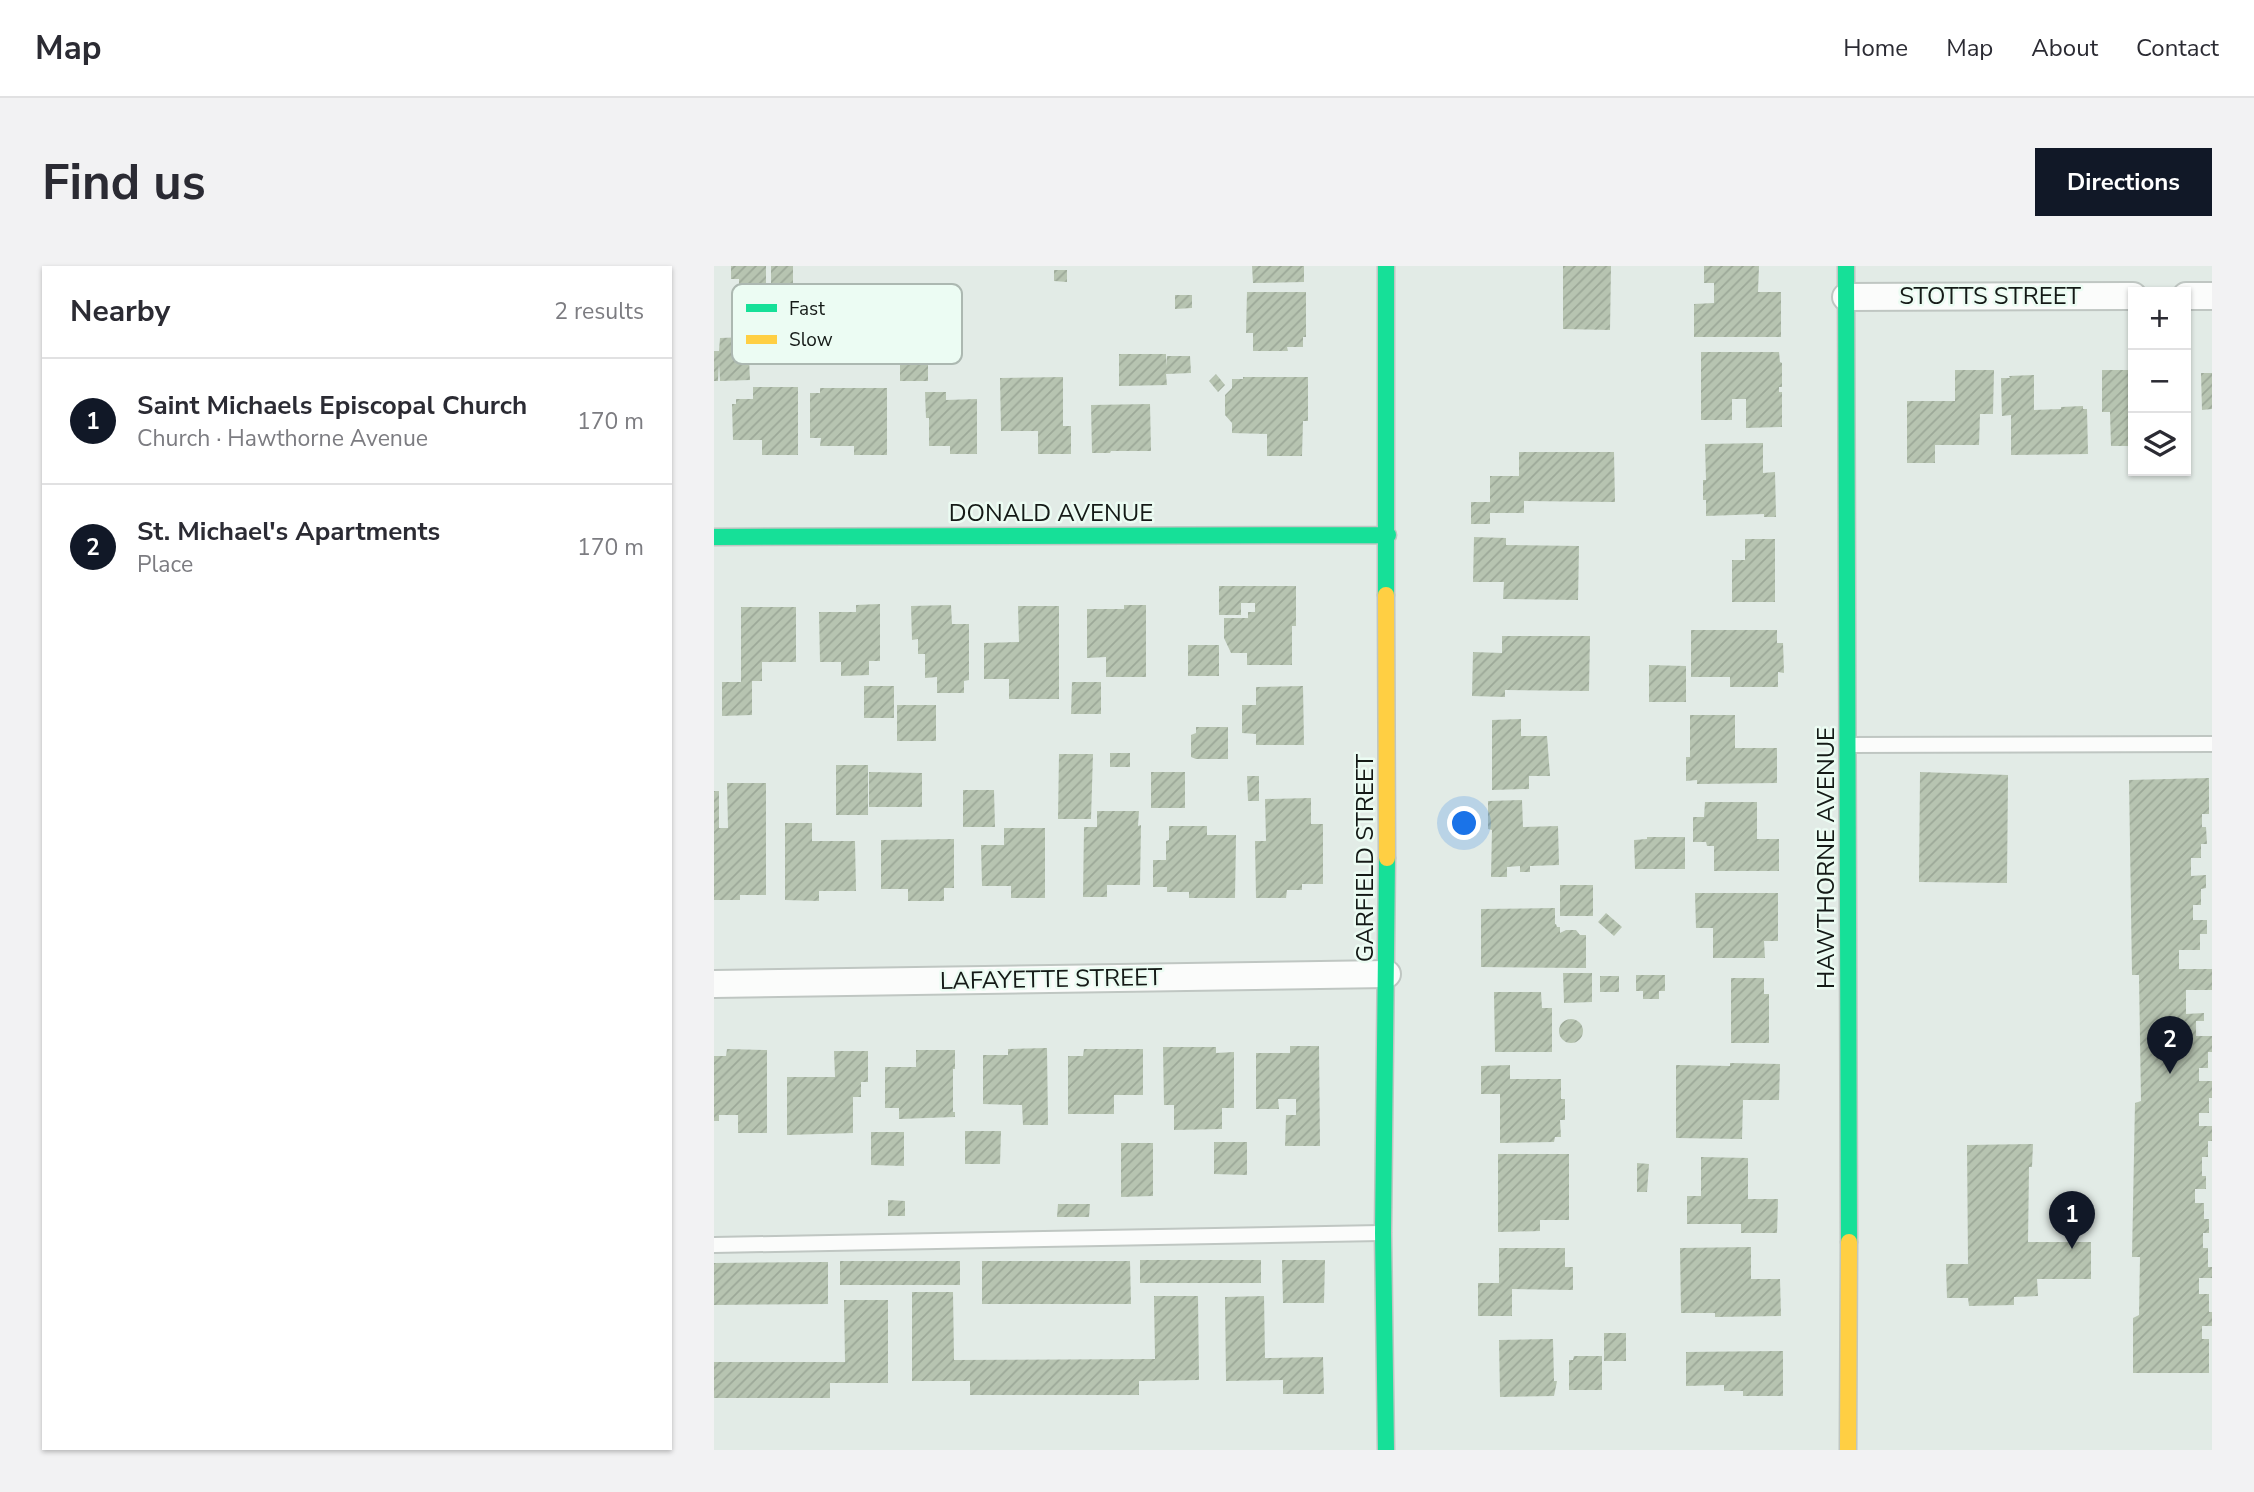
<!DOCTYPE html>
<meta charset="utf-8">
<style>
:root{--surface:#fff;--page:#f2f2f3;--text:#2b2b33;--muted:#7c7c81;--line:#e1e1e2;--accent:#111827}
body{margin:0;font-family:"Nunito Sans",sans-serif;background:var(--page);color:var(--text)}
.controls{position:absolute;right:21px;top:21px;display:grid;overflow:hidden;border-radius:0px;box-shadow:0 2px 5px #0004}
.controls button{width:63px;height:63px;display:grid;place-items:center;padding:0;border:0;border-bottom:2px solid var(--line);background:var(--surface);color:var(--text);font:35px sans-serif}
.you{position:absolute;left:751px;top:558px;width:24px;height:24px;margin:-18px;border:5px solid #fff;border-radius:50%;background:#1a73e8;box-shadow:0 0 0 10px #1a73e833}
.badge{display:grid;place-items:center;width:46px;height:46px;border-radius:50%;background:var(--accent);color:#fff;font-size:23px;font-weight:700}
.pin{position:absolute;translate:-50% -58px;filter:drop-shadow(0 2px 4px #0008)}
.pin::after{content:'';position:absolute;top:37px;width:24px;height:21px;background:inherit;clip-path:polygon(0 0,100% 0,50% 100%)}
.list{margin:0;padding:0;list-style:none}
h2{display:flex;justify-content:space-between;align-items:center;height:91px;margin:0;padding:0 28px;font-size:30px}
h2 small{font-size:23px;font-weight:400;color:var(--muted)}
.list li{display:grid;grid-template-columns:46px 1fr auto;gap:21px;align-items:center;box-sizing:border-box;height:126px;padding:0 28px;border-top:2px solid var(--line)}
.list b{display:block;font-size:26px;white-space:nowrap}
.list p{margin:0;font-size:23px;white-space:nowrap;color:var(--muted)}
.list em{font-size:23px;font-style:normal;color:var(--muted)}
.icon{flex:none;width:38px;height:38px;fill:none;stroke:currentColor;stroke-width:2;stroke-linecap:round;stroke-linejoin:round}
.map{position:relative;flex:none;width:1498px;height:1184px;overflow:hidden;border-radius:0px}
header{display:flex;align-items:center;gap:42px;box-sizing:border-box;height:98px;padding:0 35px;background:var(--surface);border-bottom:2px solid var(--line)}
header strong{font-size:33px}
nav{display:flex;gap:38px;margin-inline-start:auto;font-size:24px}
.intro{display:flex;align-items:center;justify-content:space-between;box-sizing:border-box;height:168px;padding:0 42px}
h1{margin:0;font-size:49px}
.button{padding:18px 32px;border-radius:0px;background:var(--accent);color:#fff;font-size:24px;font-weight:700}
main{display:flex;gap:42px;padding:0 42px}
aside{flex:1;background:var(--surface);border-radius:0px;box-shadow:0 2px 5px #0004}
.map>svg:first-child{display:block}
.building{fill:url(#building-hatch)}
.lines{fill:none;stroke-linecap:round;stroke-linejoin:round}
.lane-casing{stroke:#bfc6c2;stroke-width:18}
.street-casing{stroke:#bfc6c2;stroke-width:30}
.fast-casing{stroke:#bfc6c2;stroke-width:19}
.slow-casing{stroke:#bfc6c2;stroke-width:19}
.lane{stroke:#fbfcfb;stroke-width:14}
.street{stroke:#fbfcfb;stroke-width:26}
.fast{stroke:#16e098;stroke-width:16}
.slow{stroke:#ffcf43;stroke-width:16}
.labels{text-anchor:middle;stroke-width:5;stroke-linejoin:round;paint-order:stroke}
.street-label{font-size:24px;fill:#151a17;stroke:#ecfcf3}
.key{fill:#ecfcf3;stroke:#acb8b1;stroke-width:2}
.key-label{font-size:19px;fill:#151a17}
</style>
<header>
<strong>Map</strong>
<nav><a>Home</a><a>Map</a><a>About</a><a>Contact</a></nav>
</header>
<div class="intro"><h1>Find us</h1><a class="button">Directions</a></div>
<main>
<aside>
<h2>Nearby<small>2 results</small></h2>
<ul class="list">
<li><span class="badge">1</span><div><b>Saint Michaels Episcopal Church</b><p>Church · Hawthorne Avenue</p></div><em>170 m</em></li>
<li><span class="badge">2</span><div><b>St. Michael's Apartments</b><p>Place</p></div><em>170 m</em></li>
</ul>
</aside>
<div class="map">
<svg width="1498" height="1184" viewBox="0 0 1498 1184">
<defs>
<pattern id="building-hatch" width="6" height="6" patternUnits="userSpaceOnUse" patternTransform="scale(1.75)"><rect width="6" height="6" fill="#b7c4b1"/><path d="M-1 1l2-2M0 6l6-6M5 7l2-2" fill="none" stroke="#9ca898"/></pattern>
</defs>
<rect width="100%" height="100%" fill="#e2ebe6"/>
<path class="building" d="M17,0H52V20H25V13H17Z
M57,0H79V21L57,20Z
M538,0H590V16L539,17Z
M849,0H897L896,64L849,63Z
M990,0H1045L1044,26H1067V71H980V38L1000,37V17H990Z
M340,4H353V16L340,15Z
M533,26H592V71H589V81H573L574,85H539V67H532Z
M461,29H478V42L461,43Z
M34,71L36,114L6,115L5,97L4,115H0V85H5L6,72Z
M186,82H214V115H186Z
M987,86H1065L1066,96L1068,97V121H1065V126H1068V161L1032,162V133H1018V154H987Z
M405,88H452V100L453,90H476L477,107L452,108L453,119L405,120Z
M1241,104H1280L1279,148H1266L1265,179H1221V197H1193V135H1241Z
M1388,104H1419V180H1397L1396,146H1388Z
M1487,107H1498V143L1488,144Z
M502,108L511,119L504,126L495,115Z
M1320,109V144L1347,143V141L1369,140V143H1373L1374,188L1297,189V149L1288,150L1287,112H1296L1295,110Z
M349,111V160H357V188H324V165H287L286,112Z
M529,111H594V155H589L588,190H553V168L518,167V157L511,149V129L518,122V113H529Z
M39,121H84V189H48V174H19L18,138H22V133H39Z
M106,122H173V189H140V180H106L107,172H96V127H106Z
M211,126H232V134L263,133V188H236V180H215V152H212Z
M1472,131H1477L1475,180H1472Z
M436,138L437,185H397L396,187H378L377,139Z
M1049,177V207L1061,206L1062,251H1050V248L992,250V234H989V214H992L991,178Z
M805,186H900L901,236L810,235V247H776V258H757V236H776V210H805Z
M760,271L792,272V279L865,280L864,334L789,333L790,316H759Z
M1031,273H1061V336H1018V294H1031Z
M505,320H582V360H578V399H533V387H517L510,372V352H534V346H541V337H527V349H505Z
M166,338V395H155V409L127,410V396H106L105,346H142V339Z
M237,339L238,358H255V414L250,415V427H223V411L211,412V388H204V373L198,374L197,340Z
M410,339H432V411H392V391L373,392V343H410Z
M304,340H345V433H295V413H270V377L305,376Z
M27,341H82V396H48V415H38V449L8,450V416H27Z
M977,364H1063V377H1069L1070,407L1064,406V421H1016V411H977Z
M788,370H876L875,425L791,424V431L758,430L759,386L788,387Z
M474,379H505V410H474Z
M935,399L972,400V436H935Z
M358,416H387V448H357Z
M150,420H180V452H150Z
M589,420L590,479H542V468L528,467V439H542V421Z
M183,439H222V475H183Z
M976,449H1021V482H1063V517L983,518V514L972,515V491H976Z
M807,453V470H833L836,510H815V523L778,524V454Z
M482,461H514V493H482L477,491V469L482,467Z
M396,487H416V501H396Z
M345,488H379L377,553H344Z
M122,499H154V549H122Z
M155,506L208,507V541H155Z
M437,506H471V542H437Z
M1206,506L1294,509L1293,617L1205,616Z
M533,510H545V535H534Z
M1495,512V548H1488V561H1492L1493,578H1487V592H1477V610L1492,609V622L1487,623V639H1479V654H1493V668H1486V684H1465V703H1498V724H1472V748L1490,747V755H1482V770H1498V786H1494V802H1485V815H1498V832H1495V847H1485V860H1498V875H1494V891H1488V910H1492V923H1481V937H1490V953H1495V967H1489V982H1494V1001H1498V1012H1485V1028H1495V1046H1498V1060H1488V1073H1495V1107H1419V1052L1425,1049L1426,991H1418L1421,837L1427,835L1425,709H1418L1415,514Z
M13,517H52V629H26V634H0V525H5V562H14Z
M249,524H280L281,561H249Z
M597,532V558H609V618H588V624H573L572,632H542L541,575H552L551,533Z
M808,534L809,561L844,560L845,599L816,600V606H806V600L793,601V611H777L778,564L774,563V535Z
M991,536H1043V573H1065V605H1000V580H993L992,576H979V551H990Z
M383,545H425L424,560L427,559L426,619H393V631H369L370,561H383Z
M71,557H98V575H141L142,625H105V635L71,634Z
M455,560H493V569H522L521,632H475V626H453V621H439V594H452V575L455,574Z
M290,562H331V632H297V620H268L267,579H290Z
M933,571H971V603H921L920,574L933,573Z
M240,573V622H230V635H194V623H167V574Z
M846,619H879V650H846Z
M981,627H1064V675H1050L1051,692H999V662H982Z
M841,642V658H842L843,661H846V667L852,664H862L866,669H872V702L767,701V643Z
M892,647L908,661L900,670L884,656Z
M849,707H878V736L850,737Z
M922,709H951V725H945V733H929V725H922Z
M886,710H905V726H886Z
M1017,712H1050V728H1055V777H1017Z
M780,726H827L828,742H838V786H781Z
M845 765a12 12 0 1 1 24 0a12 12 0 1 1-24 0Z
M576,780H605L606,880H571L572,849H582V833H564L565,843H542V787H576Z
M449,781H502V787L520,786V842H508V863L460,864V839H450Z
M333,782L334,859H309L308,839L269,838V789H294V783Z
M13,783L53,784V867H24V849H5V855H0V790H12Z
M370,783H429V829H400V848H354V790H369Z
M202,784H241V803H239V846H241V851L185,853V842H171V801H202Z
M120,785H154V816H147V831H139V867L73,869V811H121Z
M1016,797L1066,798L1065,834H1029L1028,873L962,872V799L1016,800Z
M796,799V813H847V833H851V854H846L847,871H841L840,876L786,877V828H767V800Z
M251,865H287L286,898H251Z
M157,866H190V900L157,899Z
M500,876H533V909L500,908Z
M407,877H439V930L407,931Z
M1319,878L1318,901H1315L1314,976H1377V1013H1323L1324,1030L1300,1031V1039L1255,1040L1254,1032H1233L1232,998H1254L1253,879Z
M784,888H855V954H826V965L784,966Z
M987,891L1034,892V933H1064L1063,967H1027V958H973V930H987Z
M923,897L935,898L933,926H923Z
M174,934L191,935V950H174Z
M344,938H376L375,951H343Z
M1037,981V1013H1066L1067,1050L1001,1051V1047H967L966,982Z
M785,982H851V1001H859V1024L798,1023V1050H764V1017H785Z
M426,994H547V1017H426Z
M568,994H611L610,1037H569Z
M126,995H246V1019H126Z
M268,995H416L417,1038H268Z
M114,996V1038L0,1039V997Z
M198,1026H239L240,1094L441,1093L440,1030H484L485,1114L425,1115V1129H256V1115H198Z
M550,1030L551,1092L609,1091L610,1128H569V1114L512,1115L511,1031Z
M130,1034H174V1117H116V1132H0V1096H131Z
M890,1067H912V1095H890Z
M839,1073L840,1115H843L840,1130L786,1131L785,1074Z
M1069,1085V1130H1029V1125H1010V1119L972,1120V1086Z
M860,1090H888V1124H855V1094H859Z"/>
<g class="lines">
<defs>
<path id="lane" d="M1135,479L1498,478
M0,979L667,967"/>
<path id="street" d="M1472,30H1498
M1132,31L1419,30
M0,718L673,708"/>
<path id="fast" d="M672,0V329
M1132,0L1135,976
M0,271L674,269
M672,1184L669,967L673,592"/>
<path id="slow" d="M672,329L673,592
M1134,1184L1135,976"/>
</defs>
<use href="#lane" class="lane-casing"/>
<use href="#street" class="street-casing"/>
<use href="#fast" class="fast-casing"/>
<use href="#slow" class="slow-casing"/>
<use href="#lane" class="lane"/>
<use href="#street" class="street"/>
<use href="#fast" class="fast"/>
<use href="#slow" class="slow"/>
</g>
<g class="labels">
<g class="street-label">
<text x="1276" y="38">STOTTS STREET</text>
<text x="337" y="255">DONALD AVENUE</text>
<text transform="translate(651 592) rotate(-90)" y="8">GARFIELD STREET</text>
<text transform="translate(1112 592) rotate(-90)" y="8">HAWTHORNE AVENUE</text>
<text transform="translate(337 713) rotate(-1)" y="8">LAFAYETTE STREET</text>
</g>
</g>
<rect x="18" y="18" width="230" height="80" rx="10" class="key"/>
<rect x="32" y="38" width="31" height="8" fill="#16e098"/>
<rect x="32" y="69" width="31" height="9" fill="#ffcf43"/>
<g class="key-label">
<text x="75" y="49">Fast</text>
<text x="75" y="80">Slow</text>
</g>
</svg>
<div class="controls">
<button>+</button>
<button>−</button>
<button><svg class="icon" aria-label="layers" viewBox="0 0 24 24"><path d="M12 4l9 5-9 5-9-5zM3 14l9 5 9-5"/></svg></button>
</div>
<div class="you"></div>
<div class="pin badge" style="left:1358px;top:983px">1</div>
<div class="pin badge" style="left:1456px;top:808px">2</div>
</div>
</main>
